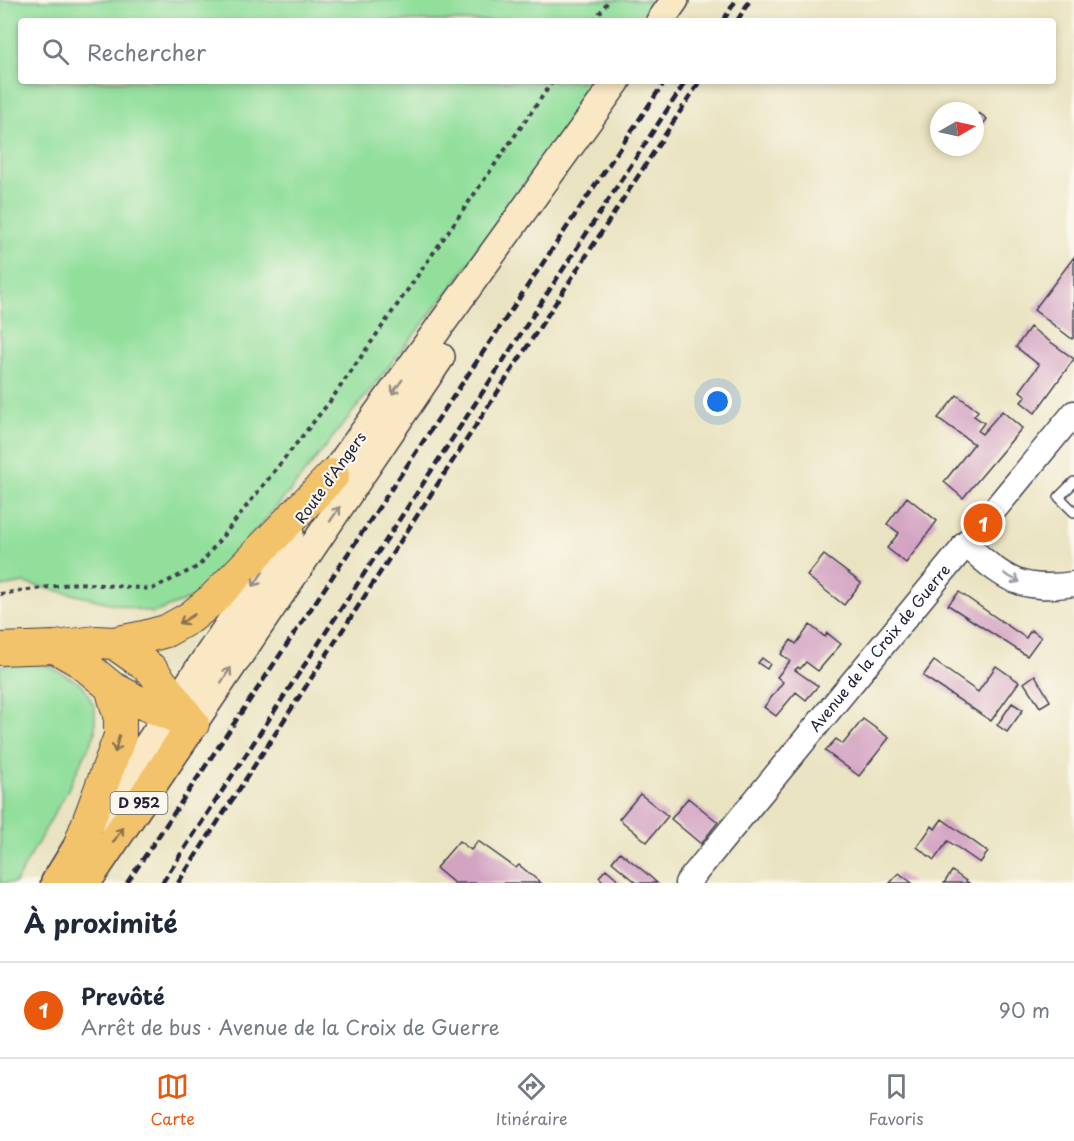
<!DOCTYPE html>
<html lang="fr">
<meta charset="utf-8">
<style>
:root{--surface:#fff;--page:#f6f6f7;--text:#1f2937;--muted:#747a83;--line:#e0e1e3;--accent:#ea580c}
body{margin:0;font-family:"Playpen Sans",sans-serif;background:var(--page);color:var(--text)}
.compass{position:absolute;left:930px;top:102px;width:54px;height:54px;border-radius:50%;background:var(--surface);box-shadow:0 3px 9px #0003;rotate:81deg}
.you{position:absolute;left:718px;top:402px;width:21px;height:21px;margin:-15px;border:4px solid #fff;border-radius:50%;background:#1a73e8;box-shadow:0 0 0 9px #1a73e833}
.badge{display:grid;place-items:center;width:39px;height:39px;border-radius:50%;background:var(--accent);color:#fff;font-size:20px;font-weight:700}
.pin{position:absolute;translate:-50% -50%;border:3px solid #fff;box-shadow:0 2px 6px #0006}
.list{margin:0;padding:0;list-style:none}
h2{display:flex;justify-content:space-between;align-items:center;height:78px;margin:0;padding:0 24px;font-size:26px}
h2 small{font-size:20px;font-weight:400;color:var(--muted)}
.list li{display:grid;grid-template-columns:39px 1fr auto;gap:18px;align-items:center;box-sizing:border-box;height:96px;padding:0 24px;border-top:2px solid var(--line)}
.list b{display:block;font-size:22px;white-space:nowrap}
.list p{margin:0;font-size:20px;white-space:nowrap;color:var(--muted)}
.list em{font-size:20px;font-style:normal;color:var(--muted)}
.icon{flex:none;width:33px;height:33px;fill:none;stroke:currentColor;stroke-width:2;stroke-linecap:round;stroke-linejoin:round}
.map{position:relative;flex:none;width:1074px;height:883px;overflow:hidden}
.search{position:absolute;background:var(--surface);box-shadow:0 3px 9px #0003;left:18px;right:18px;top:18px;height:66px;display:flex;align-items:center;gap:15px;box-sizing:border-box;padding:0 21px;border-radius:6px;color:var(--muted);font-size:22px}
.sheet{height:174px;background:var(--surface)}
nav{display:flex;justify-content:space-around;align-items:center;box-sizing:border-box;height:84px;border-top:2px solid var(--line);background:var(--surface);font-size:16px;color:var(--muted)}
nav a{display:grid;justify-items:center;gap:3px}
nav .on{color:var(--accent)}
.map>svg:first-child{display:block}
.green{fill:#92df9c;stroke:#5a806c;stroke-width:1.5}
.building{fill:#d3a3c2}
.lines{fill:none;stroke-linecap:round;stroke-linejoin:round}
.service-casing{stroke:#403f4f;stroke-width:12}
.tertiary-casing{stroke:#403f4f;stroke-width:27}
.secondary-casing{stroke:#403f4f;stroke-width:30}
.primary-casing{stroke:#403f4f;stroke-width:33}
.trunk-casing{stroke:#403f4f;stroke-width:34}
.path{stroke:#403f4f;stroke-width:4;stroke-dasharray:4.5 4.5;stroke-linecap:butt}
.service{stroke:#fff;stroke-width:9}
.tertiary{stroke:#fff;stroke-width:24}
.secondary{stroke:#fae7c3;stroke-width:27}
.primary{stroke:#f2c36a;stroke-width:30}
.trunk{stroke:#f2c36a;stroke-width:32}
.rail{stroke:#22223b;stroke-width:4.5;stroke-dasharray:9 4.5;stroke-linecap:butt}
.oneway{stroke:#998e86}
.oneway2{stroke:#9c9ca7}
.oneway3{stroke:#8a7252}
.labels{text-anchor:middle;stroke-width:4.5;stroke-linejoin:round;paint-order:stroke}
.shield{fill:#fbf7ec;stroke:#636270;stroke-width:1.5}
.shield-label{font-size:14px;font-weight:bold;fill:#22223b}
.street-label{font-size:15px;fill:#22223b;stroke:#fbf7ec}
</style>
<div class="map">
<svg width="1074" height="883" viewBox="0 0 1074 883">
<rect width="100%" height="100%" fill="#fbf7ec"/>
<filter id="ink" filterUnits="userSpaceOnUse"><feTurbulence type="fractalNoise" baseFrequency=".0167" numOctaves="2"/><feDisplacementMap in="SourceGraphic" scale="12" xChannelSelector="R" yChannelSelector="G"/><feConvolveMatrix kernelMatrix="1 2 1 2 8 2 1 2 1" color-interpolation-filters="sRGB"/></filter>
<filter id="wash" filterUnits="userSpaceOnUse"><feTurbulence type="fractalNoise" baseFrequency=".008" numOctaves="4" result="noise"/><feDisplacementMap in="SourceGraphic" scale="24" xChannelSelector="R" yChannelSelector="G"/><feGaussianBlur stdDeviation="1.35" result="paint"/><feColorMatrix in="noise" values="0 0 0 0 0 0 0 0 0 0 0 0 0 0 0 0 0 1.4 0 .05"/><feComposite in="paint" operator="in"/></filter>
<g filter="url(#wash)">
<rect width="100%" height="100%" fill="#eae3c1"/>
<path class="green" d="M0,0H654L639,21H21V81H597L455,283L291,490L217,575L192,598L153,613L24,583L0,587Z
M16,662L49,666L83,685L95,708V734L67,791L15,883H0V666Z"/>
<g id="blocks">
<path class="building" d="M979,113L987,119L975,135V119Z
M1074,257V336L1072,339L1034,310Z
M1030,327L1074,359L1035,413L1021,402L1026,396L1020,391L1039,365L1016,347Z
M957,395L978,411L974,416L984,423L978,431L982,434L1002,411L1022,428L963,498L944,482L974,444L938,418Z
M907,497L937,521L906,563L887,548L899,533L887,524Z
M824,555L861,583L844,605L807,576Z
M959,592L1026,638L1031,630L1041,637L1027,656L948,605Z
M810,625L825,637L827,633L841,644L818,671L806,662L800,669L798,667L795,670L818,686L806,700L796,692L776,716L764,707L783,682L777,677L790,661L781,654L791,640L796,644Z
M762,658L770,664L767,669L758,663Z
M934,661L978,692L996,666L1019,682L991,721L923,676Z
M1035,675L1050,701L1040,707L1024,683Z
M1012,703L1023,710L1007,732L997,725Z
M863,719L889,738L859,776L825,751L836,739L843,744Z
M640,794L668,816L647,842L619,819Z
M688,798L718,822L701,844L671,819Z
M942,819L988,852L980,863L948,841L934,860L917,847L932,826L935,829Z
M459,841L471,850L478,841L516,868L519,865L541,883H454L436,868Z
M620,852L646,873L657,883H637L612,862Z
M606,869L622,883H605L599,877Z
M952,871L969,883H944Z
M899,873L912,883H890Z"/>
</g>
</g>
<g filter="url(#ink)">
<use href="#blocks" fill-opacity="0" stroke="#403f4f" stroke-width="1.5"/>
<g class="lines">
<defs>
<path id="service" d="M1074,482L1059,497L1074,512"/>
<g id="tertiary">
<path d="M965,544C1005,579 1019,592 1074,584"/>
<path id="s1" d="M687,883L1074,413"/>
</g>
<path id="secondary" d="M660,21L675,0
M321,491L617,81
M193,724L441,357
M98,818L290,534"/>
<path id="primary" d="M56,883L80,844
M85,883L193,724"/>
<path id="trunk" d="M114,643L151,669L193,724
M55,647L81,662L111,687L137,701L193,724
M0,649L55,647L96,642L114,643L144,637L166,631L191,617L213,599L333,475
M80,844L120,736V719L111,687"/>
</defs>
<use href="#service" class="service-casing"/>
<use href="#tertiary" class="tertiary-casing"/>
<use href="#secondary" class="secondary-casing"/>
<use href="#primary" class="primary-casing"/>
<use href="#trunk" class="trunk-casing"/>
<path class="path" d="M594,21L609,0
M0,594L77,583L152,589L199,566L331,400L553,81"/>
<use href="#service" class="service"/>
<use href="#tertiary" class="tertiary"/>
<use href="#secondary" class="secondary"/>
<use href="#primary" class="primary"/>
<use href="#trunk" class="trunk"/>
<path class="rail" d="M723,21L736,0
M737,21L750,0
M127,883L665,81
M162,883L686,81
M178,883L700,81"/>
</g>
<defs><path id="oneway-shaft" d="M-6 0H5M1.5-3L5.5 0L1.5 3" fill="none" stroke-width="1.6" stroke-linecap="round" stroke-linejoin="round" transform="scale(1.5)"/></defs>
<g class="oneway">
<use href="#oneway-shaft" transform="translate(397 387) rotate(126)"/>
<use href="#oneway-shaft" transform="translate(335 514) rotate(-56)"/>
<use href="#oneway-shaft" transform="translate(258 579) rotate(124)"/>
<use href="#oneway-shaft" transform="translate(226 675) rotate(-57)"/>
</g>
<use class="oneway2" href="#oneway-shaft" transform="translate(1012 578) rotate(28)"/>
<g class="oneway3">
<use href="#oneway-shaft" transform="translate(187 619) rotate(148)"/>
<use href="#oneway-shaft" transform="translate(117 744) rotate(104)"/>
<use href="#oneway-shaft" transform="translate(118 835) rotate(-56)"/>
</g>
</g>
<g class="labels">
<rect class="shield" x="110.5" y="792" width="57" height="22" rx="4.5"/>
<g class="shield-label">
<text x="139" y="808">D 952</text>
</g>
<g class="street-label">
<text transform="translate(331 478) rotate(-54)" y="5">Route d'Angers</text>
<text dy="5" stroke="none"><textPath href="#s1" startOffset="304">Avenue de la Croix de Guerre</textPath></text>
</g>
</g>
</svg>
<svg class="compass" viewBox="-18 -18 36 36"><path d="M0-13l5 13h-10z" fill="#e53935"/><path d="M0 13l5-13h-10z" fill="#747a83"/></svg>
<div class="you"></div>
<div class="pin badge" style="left:983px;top:523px">1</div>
<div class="search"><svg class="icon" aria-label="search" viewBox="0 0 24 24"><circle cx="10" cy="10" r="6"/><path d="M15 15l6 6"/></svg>Rechercher</div>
</div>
<section class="sheet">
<h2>À proximité<small></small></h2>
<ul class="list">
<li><span class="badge">1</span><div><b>Prevôté</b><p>Arrêt de bus · Avenue de la Croix de Guerre</p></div><em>90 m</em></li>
</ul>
</section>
<nav>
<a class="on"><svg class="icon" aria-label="map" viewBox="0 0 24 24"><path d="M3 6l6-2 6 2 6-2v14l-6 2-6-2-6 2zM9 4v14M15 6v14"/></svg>Carte</a>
<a><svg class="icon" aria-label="directions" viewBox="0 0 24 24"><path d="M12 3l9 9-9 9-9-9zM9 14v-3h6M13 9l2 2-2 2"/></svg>Itinéraire</a>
<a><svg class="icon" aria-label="saved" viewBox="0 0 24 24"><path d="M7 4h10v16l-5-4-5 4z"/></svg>Favoris</a>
</nav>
